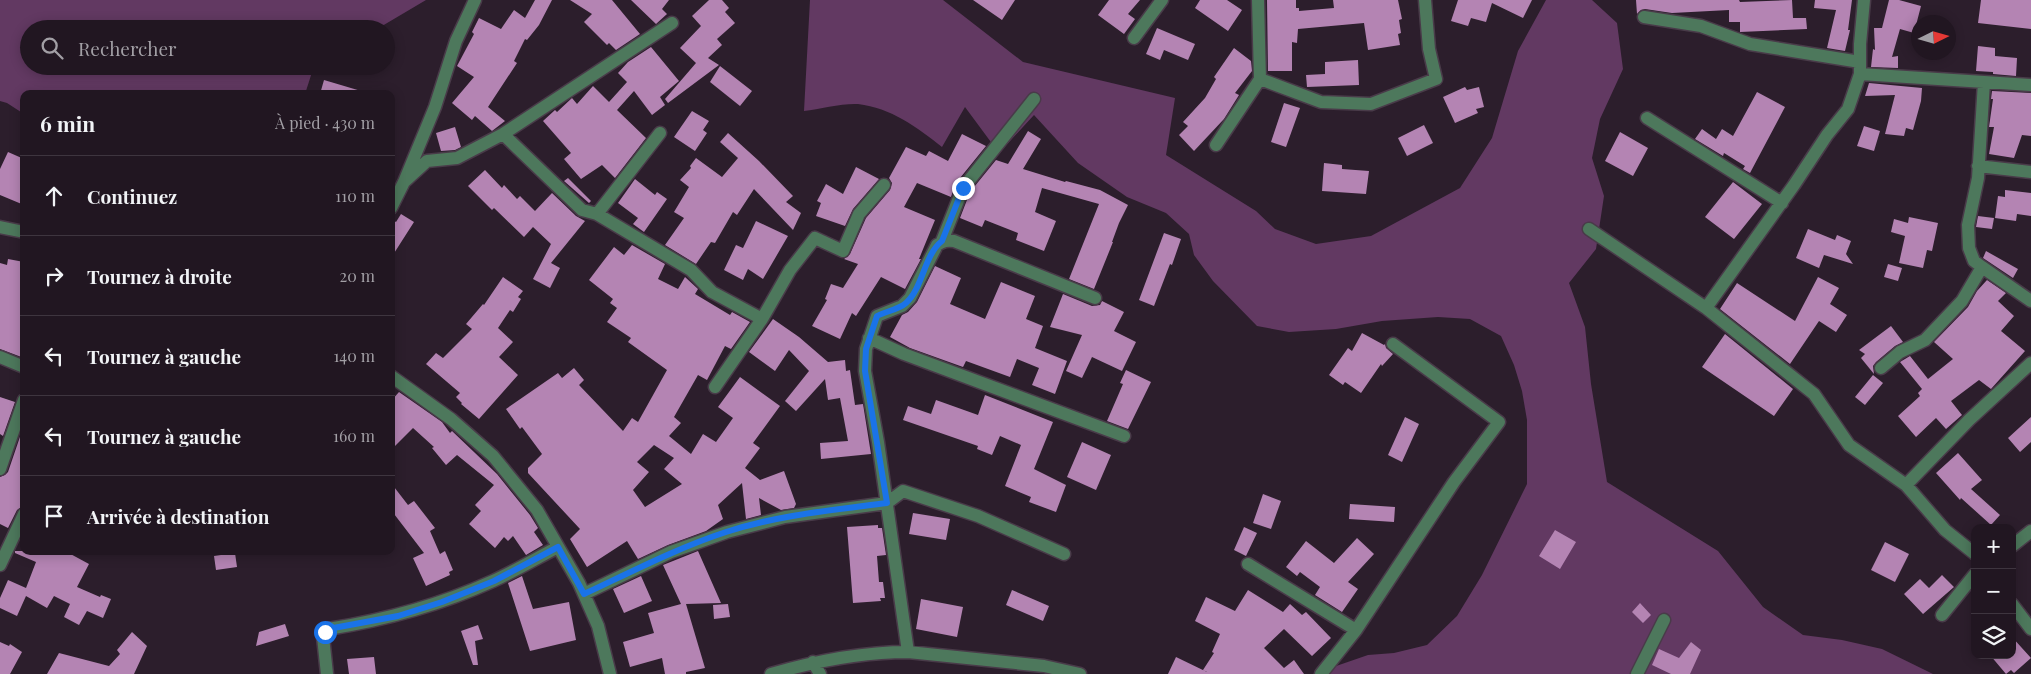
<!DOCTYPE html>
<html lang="fr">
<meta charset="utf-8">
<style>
:root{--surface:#211621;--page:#2d232e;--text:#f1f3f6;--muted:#a29fa5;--line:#3e353f}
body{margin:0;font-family:"Playfair Display",serif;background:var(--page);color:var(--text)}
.controls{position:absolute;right:15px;bottom:15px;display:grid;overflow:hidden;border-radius:10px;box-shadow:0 2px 12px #0003}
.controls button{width:45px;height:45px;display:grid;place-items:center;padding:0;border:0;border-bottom:1px solid var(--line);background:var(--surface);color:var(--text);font:25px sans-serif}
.compass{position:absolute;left:1911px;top:15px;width:45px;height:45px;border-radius:50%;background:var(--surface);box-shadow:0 2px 12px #0003;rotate:85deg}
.stop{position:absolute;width:15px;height:15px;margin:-11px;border:4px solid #1a73e8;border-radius:50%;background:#fff}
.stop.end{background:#1a73e8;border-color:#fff;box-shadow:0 1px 5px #0008}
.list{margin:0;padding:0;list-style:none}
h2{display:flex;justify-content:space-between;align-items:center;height:65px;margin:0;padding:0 20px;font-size:21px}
h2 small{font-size:16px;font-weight:400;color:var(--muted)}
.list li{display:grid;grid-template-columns:32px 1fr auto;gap:15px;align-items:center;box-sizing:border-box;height:80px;padding:0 20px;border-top:1px solid var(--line)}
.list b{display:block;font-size:19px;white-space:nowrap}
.list em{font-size:16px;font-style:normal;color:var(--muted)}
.icon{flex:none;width:28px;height:28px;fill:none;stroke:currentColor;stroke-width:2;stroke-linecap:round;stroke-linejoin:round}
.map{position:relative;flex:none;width:2031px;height:674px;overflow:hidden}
.search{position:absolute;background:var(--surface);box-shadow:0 2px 12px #0003;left:20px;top:20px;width:375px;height:55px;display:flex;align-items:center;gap:12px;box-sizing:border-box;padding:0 18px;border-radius:28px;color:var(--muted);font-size:19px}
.panel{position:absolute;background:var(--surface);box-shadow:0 2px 12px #0003;left:20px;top:90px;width:375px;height:465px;border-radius:10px}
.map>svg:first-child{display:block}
.green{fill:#623962}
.building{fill:#b484b3;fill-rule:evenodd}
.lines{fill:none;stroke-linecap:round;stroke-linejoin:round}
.minor-casing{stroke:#493b49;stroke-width:15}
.minor{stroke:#4d785c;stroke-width:12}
.route{stroke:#1a73e8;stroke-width:6}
</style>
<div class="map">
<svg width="2031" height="674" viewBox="0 0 2031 674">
<rect width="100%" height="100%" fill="#2c1e2c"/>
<path class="green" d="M0,0H426L377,29H29V66H314L305,94H24V114L7,103L0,101Z
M810,0H943L1023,62L1175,98L1166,155L1256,211L1275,229L1316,244L1371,236L1460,188L1492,138L1518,51L1546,0H1592L1617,23L1623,69L1600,119L1592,158L1604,196L1596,249L1569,283L1585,327L1591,384L1607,482L1718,551L1763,607L1803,635L1842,640L1882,649L1933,674H1313L1368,655L1394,653L1427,645L1457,616L1482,575L1527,484V420L1522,391L1514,365L1501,336L1470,319L1438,317L1382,321L1336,329L1289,332L1257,326L1213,281L1194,255L1189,234L1166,213L1127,197L1078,163L1034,115L999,153L965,107L942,147C917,127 891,108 858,104C843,103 820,109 804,111Z"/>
<path class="building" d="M535,0H552L539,25L527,40L525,39L514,61L517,63L488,107L505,121L492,131L475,116L472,120L452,103L474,77L457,66L474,34L472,32L479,18L501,29L514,10L525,18Z
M570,0H612L640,34L616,50L609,43L607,45L584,22L592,14Z
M631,0H669L662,9L667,14L656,24Z
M709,0H722L729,8L725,12L735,23L717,39L722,45L708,58L719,65L668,103L665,99L696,63L680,48L701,26L692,16Z
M973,0H1015L1002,20Z
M1109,0H1140L1128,14L1135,19L1124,34L1098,15Z
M1200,0H1227L1242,10L1228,31L1195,8Z
M1267,0H1296V8H1299V11L1334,8L1333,0H1398L1402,19L1399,20L1401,33L1398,34L1400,45L1368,50L1364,23L1298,29L1297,43L1292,42V71H1268Z
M1458,0H1532L1523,18L1492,3L1486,22L1471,18L1468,26L1451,21Z
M1636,0H1739L1740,2L1792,0L1793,18H1806L1807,29L1740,32V22H1729V10L1672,13L1645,9L1641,10L1637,14Z
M1815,0H1852L1848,30H1850L1845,51L1827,48L1836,10L1814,8Z
M1889,0H1899L1921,6L1914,33L1900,29L1892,57L1898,56V68L1871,67L1873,49L1875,50L1874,28H1882Z
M1981,0H2031V29L1978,23Z
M1157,28L1195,44L1188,60L1164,50L1160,60L1146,54Z
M1978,46L1995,48V56L2017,58L2016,76L1993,74V72L1976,71Z
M651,47L679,81L660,97L665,105L652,115L634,91L617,110L646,138L615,178L602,165L581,179L564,159L571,153L543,121L555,110L557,112L572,98L577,104L593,86L609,102L627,82L618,73L628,62Z
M1234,48L1251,61L1252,71L1235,93L1239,95L1224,119L1194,151L1179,135L1188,126L1183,122L1205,98L1216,79L1214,77Z
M1358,60L1359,85L1307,87L1306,75L1325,74V62Z
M720,66L752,91L740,106L710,82Z
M324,80L361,91L360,94H320Z
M1869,83L1922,88L1921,101L1913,130L1906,128L1904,136L1885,134L1895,95L1865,96Z
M1465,87L1467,90L1479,87L1484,107L1476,109L1478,113L1455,123L1443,97Z
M1992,91L2031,93V136L2022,135L2014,158L1989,154L1994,127H1989L1993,99H1991Z
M1757,92L1785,107L1750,173L1743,169L1745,166L1724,153L1723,156L1695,139L1702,129L1716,139L1722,129L1733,136Z
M1284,103L1300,108L1286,147L1271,142Z
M692,111L709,121L703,130L707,133L695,151L674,137Z
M1424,125L1433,143L1407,156L1398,138Z
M1864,126L1880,131L1874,151L1857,146Z
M455,127L461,147L455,150L441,151L436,133Z
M1028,131L1041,139L1023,169L1065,182L1066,181L1100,190L1128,205L1119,223L1112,242H1113L1094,289L1069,279L1099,204L1042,188L1035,212L1056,221L1044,251L1016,240L1018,233L985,220L982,227L960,218L970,192L996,160L1008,164Z
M1620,132L1648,148L1633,176L1605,161Z
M728,133L759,161L793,196L786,202L801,213L793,230L754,189L737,215L733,212L715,243L711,242L696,264L665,245L684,218L674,212L689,187L680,180L691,168L690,166L696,158L722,177L738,158L720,142Z
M962,134L986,146L956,183L951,197L917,183L904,207L935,220L919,259H921L905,289L881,277L856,316L852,313L840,339L812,326L827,300L825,299L831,284L843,288L858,264L844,259L850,254L866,218L890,190L892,183L889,178L906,147L926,156L929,151L948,161Z
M8,152L24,159V205L0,195V169Z
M1324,163L1342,165V169L1369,171L1366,194L1322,191Z
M856,167L879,179L853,209L845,226L816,216L821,203L817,201L826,184L843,194Z
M485,170L502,188L504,185L517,199L520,196L535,211L552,193L576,216L585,221L551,263L560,268L550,288L533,279L551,244L533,227L524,237L494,208L492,210L468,186Z
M568,178L591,201L589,203L564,181Z
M635,179L655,195L657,192L667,199L644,232L633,224L638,218L618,203Z
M1733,182L1762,204L1734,239L1705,217Z
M2005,190L2031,193V216L2017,214L2016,221L1995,218L1998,196L2005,197Z
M401,214L414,222L391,258V219L396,222Z
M1978,216L1994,218L1992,229L1976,227Z
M1909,217L1938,223L1932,251L1927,250L1923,268L1899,263L1905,236L1891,232L1894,219L1908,223Z
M756,221L788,236L763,279L748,269L743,280L724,270L736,245L743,248Z
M1808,229L1835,240L1837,235L1851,241L1846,254L1853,264L1824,255L1819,268L1796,258Z
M1164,233L1181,239L1172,265L1170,264L1154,306L1139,300Z
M632,245L665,264L658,279L678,289L685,277L698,289L695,294L730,315L732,312L750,322L731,349L725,346L707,380L698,375L674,417L681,423L669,436L691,454L703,434L716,442L733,418L718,407L740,377L780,406L753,443L760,448L745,468L760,480L784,471L796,504L794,508L781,510L759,498L761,515L746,519L742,483L718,505L723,519L706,531L668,545L638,559L627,541L587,567L570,539L580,529L528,473V468L542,454L522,427L520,429L506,409L558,373L562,378L574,368L584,380L579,385L623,431L632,418L638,422L667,370L628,342L631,338L607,322L617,308L610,303L613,299L589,280L614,247L624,255ZM654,445L674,458L664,469L682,484L645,507L633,490L649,472L637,462Z
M1986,251L2018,269L2013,278L1983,258Z
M8,259L24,262V358L0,349V263L7,265Z
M1888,264L1902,268L1898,281L1884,277Z
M935,266L961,278L950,304L985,319L1001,282L1035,296L1026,319L1043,326L1035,348L1067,361L1055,394L1032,385L1039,368L1017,359L1010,377L966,361L963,367L910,348L890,337L902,315L908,312L917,302Z
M503,277L523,291L518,297L521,299L513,312L510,310L498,328L513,342L499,357L518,375L479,419L461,404L462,403L456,397L460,393L426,364L436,353L443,358L472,329L466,324L483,304L484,305Z
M1818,277L1839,288L1830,304L1847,315L1836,332L1819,321L1790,364L1720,309L1737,283L1795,321Z
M1987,280L2006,293L1998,301L2014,316L2001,331L2025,351L1991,389L1979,380L1951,401L1962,415L1946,429L1936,418L1916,437L1898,416L1920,396L1918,393L1922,389L1900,362L1910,356L1928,379L1953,359L1934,342L1968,307L1977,291Z
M1063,294L1092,306L1100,305L1102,301L1124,312L1114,331L1136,342L1122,371L1092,357L1082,378L1066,371L1082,335L1050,327Z
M773,319L799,337L828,362L845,360L846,371L850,370L855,405L863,404L871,454L821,459L820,443L848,441L840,398L828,400L825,379L796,411L785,401L809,371L789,350L775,371L749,352Z
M1891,326L1903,342L1895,346L1876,362L1873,366L1874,374L1861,358L1865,354L1859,350Z
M1362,333L1384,345L1385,344L1386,348L1393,354L1382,366L1381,364L1361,393L1345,382L1343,385L1329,375L1348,348L1352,351Z
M1725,334L1793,389L1774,416L1702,367Z
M1126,370L1151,382L1128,429L1107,421L1123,384L1120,383Z
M1873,375L1883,383L1865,405L1855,397Z
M399,392L442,422L450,433L452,431L497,474L530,515L538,528L534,532L543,545L526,555L513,536L508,541L504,537L495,548L469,524L481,511L475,505L494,485L457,455L446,465L432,448L434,447L413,428L391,450V401Z
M985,395L1053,422L1034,469L1066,485L1056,512L1029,502L1031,497L1005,486L1021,445L1000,436L992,455L977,449L978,446L903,420L908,406L931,414L936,400L978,415Z
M0,397L15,402L3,436L0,434Z
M1405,417L1419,424L1402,462L1388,455Z
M2031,417V442L2020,452L2008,438Z
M24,425V505L17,510L8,528L0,524V477L5,475L8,472Z
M1082,442L1111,455L1096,490L1067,477Z
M1958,453L1982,480L1971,489L2000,515L1991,525L1961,498L1960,500L1936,473Z
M391,483L408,505L414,501L435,528L430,531L440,554L445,551L453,570L449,572L450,575L426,586L413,558L424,553L391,510Z
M1263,494L1281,501L1271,529L1253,523Z
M1350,504L1395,507L1394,522L1349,519Z
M913,513L950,519L946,540L909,534Z
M878,525V528H882L886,555L877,556L879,582H883L885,598H880L881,601L853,603L847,527Z
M1244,527L1257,533L1246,556L1234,550Z
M1555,530L1576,542L1560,569L1539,556Z
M1357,538L1374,554L1348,582L1358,589L1342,612L1315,595L1320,587L1300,572L1297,576L1286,567L1306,541L1334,563Z
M1885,542L1909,554L1895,582L1871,570Z
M15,551H65L89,564L77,587L100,597L101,595L111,599L103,618L87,611L79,625L64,617L70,604L54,596L47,608L26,596L17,616L0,608V598L8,580L26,588L36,562L15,553Z
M698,551L721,603L686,604L705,668L686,672V674H665L662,658L630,667L623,642L654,633L648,613L681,604L663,565Z
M235,553L237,567L216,570L214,556Z
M1942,575L1954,587L1923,614L1904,594L1920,579L1929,588Z
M522,576L533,609L569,602L576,640L530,651L508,583Z
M641,576L652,601L624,613L613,589Z
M1012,590L1049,606L1043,621L1006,605Z
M1248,590L1283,612L1290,604L1302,615L1306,612L1331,638L1312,656L1284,629L1264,648L1284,668L1294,660L1304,674H1168L1176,657L1207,672L1203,670L1214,653L1212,652L1220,634L1195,621L1206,597L1235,611Z
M921,599L963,607L957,637L916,629Z
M1640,603L1651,615L1643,623L1632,612Z
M728,604L730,617L714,619L713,605Z
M285,624L289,636L256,646L259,632Z
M478,625L483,639L475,641L478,665H473L461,631Z
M132,632L147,646L134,674H47L59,653L109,666L120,654L117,650Z
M2012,637L2031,658L2014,673L2011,670L2006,674L1990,655H2012Z
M0,642L9,646L10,644L22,652L10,674H0Z
M1691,642L1701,650L1690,674H1671L1652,665L1659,649L1679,658Z
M374,657L376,674H349L347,659Z"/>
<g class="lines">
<defs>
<path id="minor" d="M1258,0L1260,79L1321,102L1371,104L1436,79L1429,49L1425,0
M1864,0L1860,44V74L2031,85
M1644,17L1701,26L1750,44L1860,62
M1134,38L1162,0
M1984,82L1978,178L1968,225L1969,248L1974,261L1982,267L2031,301
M1647,118L1782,203
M503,134L582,210L597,214L691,270L712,292L762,319
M1216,145L1260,79
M1978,166L2031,172
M404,182L427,161L457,158L503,134L672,23
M391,208L404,182L435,107L456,41L475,0
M597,214L660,133
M0,227L24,232
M1589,229L1706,308L1814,394L1849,445L1906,485L1945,530L1975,554
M942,241L963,188L1034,99
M1706,308L1794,185L1827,135L1848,109L1860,74
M869,338L904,354L1124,436
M0,357L24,367
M1881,368L1900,352L1925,340L1962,301L1982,267
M391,376L451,419L493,456L537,510L579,583L598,626L610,674
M715,387L762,319L790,270L815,238L843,251L859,214L884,185
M0,469L24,400
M1906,485L1969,420L2031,363
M2012,546L2031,531
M1248,564L1356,630
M0,565L24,514
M584,594L671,552L727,532L785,517L887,503L903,491L978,516L1064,554
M2012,604L2031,629
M1942,615L1975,574
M908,652L878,442L865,371L866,349L877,316L902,306L910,298L937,245C943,241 947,240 954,241L1095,298
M813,662L820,674
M327,674L323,637L328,629C385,620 440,605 493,581C515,571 537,558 558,547
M771,674C816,661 862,652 908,652L1044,666L1080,674
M1321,674L1356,630L1454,482L1499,422L1393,344
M1637,674L1664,620"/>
</defs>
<use href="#minor" class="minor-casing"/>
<use href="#minor" class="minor"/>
</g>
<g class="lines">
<path class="route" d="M325,632L328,629L398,616L442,602L494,581L558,547L584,594C631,572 677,548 726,532C778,515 833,510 887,503L865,371L866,349L877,316C886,311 898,310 906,303C923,288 924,255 942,241L963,188"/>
</g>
</svg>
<div class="controls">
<button>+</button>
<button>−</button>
<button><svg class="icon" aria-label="layers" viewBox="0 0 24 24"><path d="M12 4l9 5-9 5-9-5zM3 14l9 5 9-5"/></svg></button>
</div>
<svg class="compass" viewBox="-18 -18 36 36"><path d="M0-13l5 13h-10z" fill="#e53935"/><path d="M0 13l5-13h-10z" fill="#a29fa5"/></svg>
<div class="stop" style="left:325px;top:632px"></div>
<div class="stop end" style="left:963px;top:188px"></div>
<div class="search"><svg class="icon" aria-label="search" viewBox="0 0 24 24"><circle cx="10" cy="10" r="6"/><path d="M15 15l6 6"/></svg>Rechercher</div>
<section class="panel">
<h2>6 min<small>À pied · 430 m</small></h2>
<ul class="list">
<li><svg class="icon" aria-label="ahead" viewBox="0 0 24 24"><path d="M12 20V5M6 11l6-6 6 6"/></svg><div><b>Continuez</b></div><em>110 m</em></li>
<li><svg class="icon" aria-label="right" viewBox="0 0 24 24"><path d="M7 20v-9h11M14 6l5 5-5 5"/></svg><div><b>Tournez à droite</b></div><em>20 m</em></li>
<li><svg class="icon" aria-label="left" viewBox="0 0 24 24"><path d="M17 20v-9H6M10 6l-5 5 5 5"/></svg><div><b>Tournez à gauche</b></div><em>140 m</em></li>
<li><svg class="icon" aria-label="left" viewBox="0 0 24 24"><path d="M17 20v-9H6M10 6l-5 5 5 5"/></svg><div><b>Tournez à gauche</b></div><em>160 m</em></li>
<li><svg class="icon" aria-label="arrive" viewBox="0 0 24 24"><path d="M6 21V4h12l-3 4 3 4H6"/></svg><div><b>Arrivée à destination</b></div></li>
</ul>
</section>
</div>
